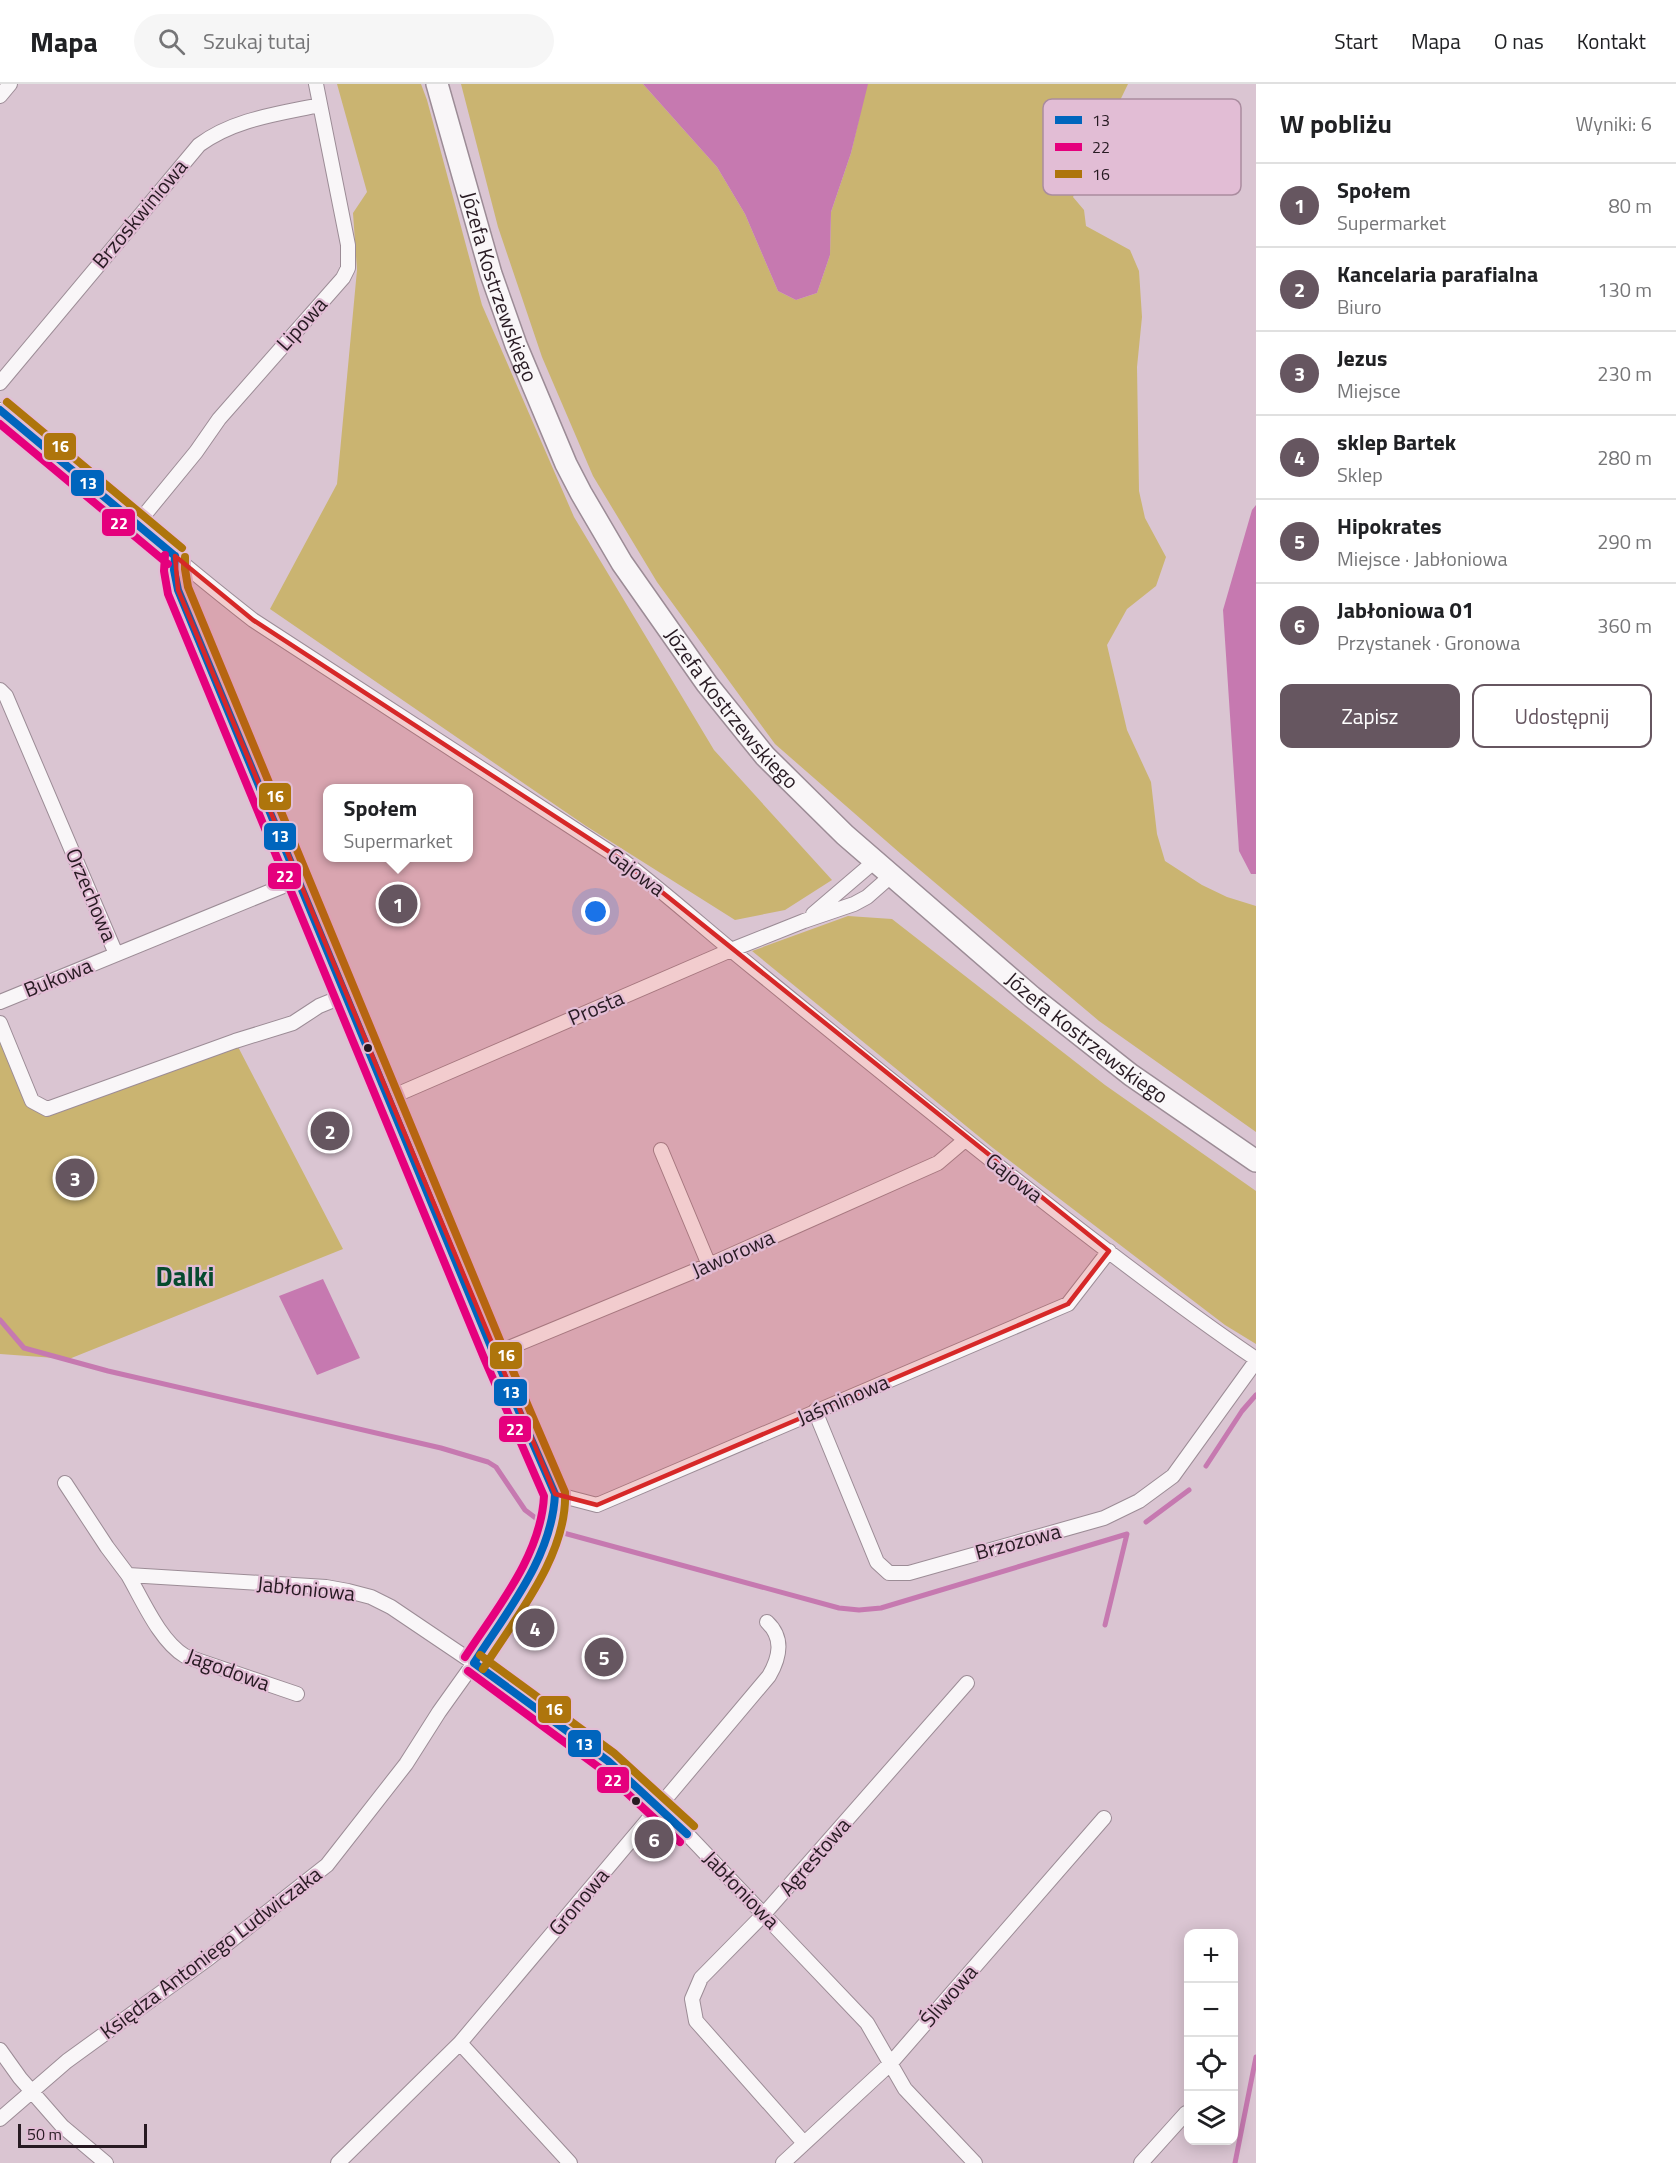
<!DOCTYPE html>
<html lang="pl">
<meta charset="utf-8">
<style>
:root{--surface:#fff;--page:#f6f6f6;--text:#202124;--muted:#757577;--line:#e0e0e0;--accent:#665660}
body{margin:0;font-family:"Titillium Web",sans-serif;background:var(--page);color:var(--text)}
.controls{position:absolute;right:18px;bottom:18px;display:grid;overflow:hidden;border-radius:12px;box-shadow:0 3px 15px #0003}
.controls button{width:54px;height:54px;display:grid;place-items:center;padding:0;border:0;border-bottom:2px solid var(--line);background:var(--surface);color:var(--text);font:30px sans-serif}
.scale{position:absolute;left:18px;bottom:15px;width:129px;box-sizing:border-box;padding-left:6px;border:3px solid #271a22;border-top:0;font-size:16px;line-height:21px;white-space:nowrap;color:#271a22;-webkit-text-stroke:4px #e2bdd5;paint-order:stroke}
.you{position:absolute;left:596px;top:828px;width:21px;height:21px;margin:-15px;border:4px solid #fff;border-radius:50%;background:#1a73e8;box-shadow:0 0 0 9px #1a73e833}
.badge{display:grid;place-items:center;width:39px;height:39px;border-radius:50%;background:var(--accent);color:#fff;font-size:20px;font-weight:700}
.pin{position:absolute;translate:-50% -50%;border:3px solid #fff;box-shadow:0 2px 6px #0006}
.popup{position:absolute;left:323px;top:700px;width:150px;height:78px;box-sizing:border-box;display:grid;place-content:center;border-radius:12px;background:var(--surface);filter:drop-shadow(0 2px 4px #0005);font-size:20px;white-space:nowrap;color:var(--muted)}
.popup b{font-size:22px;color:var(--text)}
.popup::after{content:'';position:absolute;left:50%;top:100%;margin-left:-12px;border:12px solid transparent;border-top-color:var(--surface)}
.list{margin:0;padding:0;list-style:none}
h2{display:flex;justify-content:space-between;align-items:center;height:78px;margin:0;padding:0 24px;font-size:26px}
h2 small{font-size:20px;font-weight:400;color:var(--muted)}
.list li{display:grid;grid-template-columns:39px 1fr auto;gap:18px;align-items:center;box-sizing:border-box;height:84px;padding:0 24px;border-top:2px solid var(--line)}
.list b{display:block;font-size:22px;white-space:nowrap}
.list p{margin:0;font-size:20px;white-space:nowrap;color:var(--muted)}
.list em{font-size:20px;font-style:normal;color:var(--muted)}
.actions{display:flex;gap:12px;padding:18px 24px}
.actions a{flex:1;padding:14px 0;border:2px solid var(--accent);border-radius:12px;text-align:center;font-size:21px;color:var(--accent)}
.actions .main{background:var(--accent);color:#fff}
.icon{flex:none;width:33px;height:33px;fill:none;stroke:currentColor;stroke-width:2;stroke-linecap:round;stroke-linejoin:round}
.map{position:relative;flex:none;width:1256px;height:2079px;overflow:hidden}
header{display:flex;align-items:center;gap:36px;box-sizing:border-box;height:84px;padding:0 30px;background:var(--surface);border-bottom:2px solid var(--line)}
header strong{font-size:28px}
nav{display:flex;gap:33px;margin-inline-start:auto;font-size:21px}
.search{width:420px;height:54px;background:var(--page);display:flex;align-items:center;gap:15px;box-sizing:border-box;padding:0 21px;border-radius:33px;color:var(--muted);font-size:22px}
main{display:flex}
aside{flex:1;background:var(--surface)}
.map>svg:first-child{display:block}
.green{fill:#cab471}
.water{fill:#c679b0}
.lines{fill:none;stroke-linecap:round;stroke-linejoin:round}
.stream{stroke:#c679b0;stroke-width:5}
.street-casing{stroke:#9c8c96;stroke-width:16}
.primary-casing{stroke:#9c8c96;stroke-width:24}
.street{stroke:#f9f6f8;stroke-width:14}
.primary{stroke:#f9f6f8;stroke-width:21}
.bus-1-casing{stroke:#e2bdd5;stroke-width:12}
.bus-2-casing{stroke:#e2bdd5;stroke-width:12}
.bus-3-casing{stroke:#e2bdd5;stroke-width:12}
.bus-1{stroke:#0065bd;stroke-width:8}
.bus-2{stroke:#e5007d;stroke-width:8}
.bus-3{stroke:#ae750c;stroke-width:8}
.marked{fill:#d62828;fill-opacity:0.2;stroke:#d62828;stroke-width:4.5;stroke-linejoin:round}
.bus-dot{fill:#271a22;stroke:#e2bdd5;stroke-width:2}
.labels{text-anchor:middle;stroke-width:4.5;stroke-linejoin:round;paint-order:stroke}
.street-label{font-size:21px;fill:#271a22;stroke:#e2bdd5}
.district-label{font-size:27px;font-weight:bold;fill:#064a2e;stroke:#e2bdd5}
.key{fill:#e2bdd5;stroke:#aa8c9f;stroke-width:1.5}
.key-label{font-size:16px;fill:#271a22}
.line-badge{stroke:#e2bdd5;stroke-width:2}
.badge-label{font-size:16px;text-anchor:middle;font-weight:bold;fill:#fff}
</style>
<header>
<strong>Mapa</strong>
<div class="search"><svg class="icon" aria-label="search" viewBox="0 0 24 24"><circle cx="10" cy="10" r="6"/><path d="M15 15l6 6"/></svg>Szukaj tutaj</div>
<nav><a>Start</a><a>Mapa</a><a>O nas</a><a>Kontakt</a></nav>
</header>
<main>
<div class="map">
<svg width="1256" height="2079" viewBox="0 0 1256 2079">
<rect width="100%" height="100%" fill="#dac5d2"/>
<path class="green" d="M337,0H421L427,16L482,221L574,433L714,666L832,796L785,826L735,836L586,742L270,525L337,400L357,186L353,129L367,108Z
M461,0H643L717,83L745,130L778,207L796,216L817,209L830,171L831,128L851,69L867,0H1128L1073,113L1084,126L1086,142L1130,166L1139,187L1142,233L1137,283L1139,407L1145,434L1166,473L1156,502L1127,525L1107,561L1127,646L1151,698L1157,750L1165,777L1202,801L1227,813L1256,822V1048L1099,937L901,770L775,660L657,498L593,392L542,273L498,143Z
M848,832L892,835L1105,1001L1256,1107V1260L1225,1241L993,1064L752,867Z
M0,939L38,1022L235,957L343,1165L69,1275L0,1270Z"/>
<path class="water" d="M643,0H868L851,69L831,128L830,171L817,209L796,216L778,207L745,130L717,83Z
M1256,421V790H1251L1239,767L1223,526L1252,426Z
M323,1195L360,1274L317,1291L279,1212Z"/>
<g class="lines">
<path class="stream" d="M0,1236L24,1264L108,1287L441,1364L488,1378L496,1383L525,1426L541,1438
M1206,1382L1242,1327L1256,1311
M1146,1438L1189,1406
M560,1448L839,1524L859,1526L881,1524L1127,1450L1105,1541
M1235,2079L1256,1973"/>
<defs>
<path id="street" d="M0,12L10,0
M0,299L199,61C234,35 278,30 320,21
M0,326C84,396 167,469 253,536L622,776C659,804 694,835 730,865C841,956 953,1047 1066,1135C1128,1183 1191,1231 1256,1275
M137,440L196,368L219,335L343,194L348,184V161L316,0
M0,606L6,612L116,870
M813,830L875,777
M0,918L298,796
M0,939L32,1017L47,1025L235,957L293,939L319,922L346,911
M389,1014L731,866L804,837L854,820L867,813L892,791
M661,1066L709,1181
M494,1270L709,1181L938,1079L965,1056
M815,1327L877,1478L889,1489H909L1104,1434L1139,1417L1173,1392L1256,1277
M65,1399L107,1463L128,1491L326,1503L348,1507L371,1513L391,1523L474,1579L608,1677L687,1750L867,1939L905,2005L975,2079
M555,1410L597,1421L1068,1220L1109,1167
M128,1491C143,1517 160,1557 185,1572L297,1610
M460,1959L570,2079
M0,1966L20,1994L62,2042L106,2079
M0,2035L67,1977L209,1874L327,1781L406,1680L439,1628L474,1579L543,1469L555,1429V1410L494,1270L178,506L174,486L175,472
M804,2059L696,1937L692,1915L701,1894L764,1830L967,1599
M338,2079L460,1959L769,1592C780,1573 784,1554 767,1538
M783,2079L890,1980L1104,1734
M1141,2079L1186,2029"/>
<g id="primary">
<path id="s1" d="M437,0L491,190L516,261L566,380L581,409L622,479L707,600L765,672L845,751L1032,913L1131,991L1256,1077"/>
</g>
</defs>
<use href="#street" class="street-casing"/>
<use href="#primary" class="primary-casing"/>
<use href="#street" class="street"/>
<use href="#primary" class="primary"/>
<defs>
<path id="bus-1" d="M0,326L175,472
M175,472L174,486L178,506L494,1270L555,1410C552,1474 507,1527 474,1579
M474,1579L608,1677L687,1750"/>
<path id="bus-2" d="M0,340L168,480
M165,471L164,487L168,510L484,1274L544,1412C541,1472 496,1525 465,1573
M468,1587L601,1685L680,1758"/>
<path id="bus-3" d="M7,318L182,464
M185,473V485L188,503L504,1266L565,1408C568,1471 515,1534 483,1585
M480,1571L614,1669L694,1742"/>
</defs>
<use href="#bus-1" class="bus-1-casing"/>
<use href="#bus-2" class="bus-2-casing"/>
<use href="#bus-3" class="bus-3-casing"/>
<use href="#bus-1" class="bus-1"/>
<use href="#bus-2" class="bus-2"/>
<use href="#bus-3" class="bus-3"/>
</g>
<path class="marked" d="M175,472L253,536L622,776L1109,1167L1068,1220L597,1421L555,1410L178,506Z"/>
<g class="bus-dot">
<circle cx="368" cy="964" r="5"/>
<circle cx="636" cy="1717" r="5"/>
</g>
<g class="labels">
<g class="street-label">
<text transform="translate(140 130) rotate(-50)" y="7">Brzoskwiniowa</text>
<text dy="7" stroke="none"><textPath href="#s1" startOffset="212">Józefa Kostrzewskiego</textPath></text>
<text transform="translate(302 240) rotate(-48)" y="7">Lipowa</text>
<text dy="7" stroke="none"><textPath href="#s1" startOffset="698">Józefa Kostrzewskiego</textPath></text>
<text transform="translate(636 788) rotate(37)" y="7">Gajowa</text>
<text transform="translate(91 811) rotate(67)" y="7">Orzechowa</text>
<text transform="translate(58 894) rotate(-22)" y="7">Bukowa</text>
<text transform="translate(596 924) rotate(-23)" y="7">Prosta</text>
<text dy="7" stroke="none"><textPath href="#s1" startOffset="1184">Józefa Kostrzewskiego</textPath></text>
<text transform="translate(1014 1094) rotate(38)" y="7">Gajowa</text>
<text transform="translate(733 1170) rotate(-24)" y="7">Jaworowa</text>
<text transform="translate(843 1316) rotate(-23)" y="7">Jaśminowa</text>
<text transform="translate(1018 1458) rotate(-15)" y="7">Brzozowa</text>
<text transform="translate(306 1505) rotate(6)" y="7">Jabłoniowa</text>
<text transform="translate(228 1586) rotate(20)" y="7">Jagodowa</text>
<text transform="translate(815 1773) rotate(-49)" y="7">Agrestowa</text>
<text transform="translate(741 1806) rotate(46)" y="7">Jabłoniowa</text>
<text transform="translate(579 1818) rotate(-50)" y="7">Gronowa</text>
<text transform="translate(211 1869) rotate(-37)" y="7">Księdza Antoniego Ludwiczaka</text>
<text transform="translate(949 1912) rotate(-49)" y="7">Śliwowa</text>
</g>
<g class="district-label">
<text x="185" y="1202">Dalki</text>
</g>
</g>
<rect x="1043" y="15" width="198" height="96" rx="9" class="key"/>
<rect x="1055" y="32" width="27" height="8" fill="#0065bd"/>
<rect x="1055" y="59" width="27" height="8" fill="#e5007d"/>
<rect x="1055" y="86" width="27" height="8" fill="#ae750c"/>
<g class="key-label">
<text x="1092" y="42">13</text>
<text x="1092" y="69">22</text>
<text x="1092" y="96">16</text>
</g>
<g class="line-badge">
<rect x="43" y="348" width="34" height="29" rx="6" fill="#ae750c"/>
<rect x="70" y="385" width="35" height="28" rx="6" fill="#0065bd"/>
<rect x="101" y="424" width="35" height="29" rx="6" fill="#e5007d"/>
<rect x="258" y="698" width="34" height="29" rx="6" fill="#ae750c"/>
<rect x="263" y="738" width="34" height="29" rx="6" fill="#0065bd"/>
<rect x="267" y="778" width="35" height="28" rx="6" fill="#e5007d"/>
<rect x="489" y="1257" width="34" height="29" rx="6" fill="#ae750c"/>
<rect x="493" y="1294" width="35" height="29" rx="6" fill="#0065bd"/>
<rect x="498" y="1331" width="34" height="28" rx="6" fill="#e5007d"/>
<rect x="537" y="1611" width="35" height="29" rx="6" fill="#ae750c"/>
<rect x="567" y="1645" width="35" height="29" rx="6" fill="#0065bd"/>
<rect x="596" y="1682" width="34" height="28" rx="6" fill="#e5007d"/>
</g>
<g class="badge-label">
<text x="60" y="368">16</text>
<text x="88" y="405">13</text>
<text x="119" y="445">22</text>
<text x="275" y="718">16</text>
<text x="280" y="758">13</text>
<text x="285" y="798">22</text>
<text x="506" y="1277">16</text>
<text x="511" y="1314">13</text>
<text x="515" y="1351">22</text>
<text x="554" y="1631">16</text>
<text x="584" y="1666">13</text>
<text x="613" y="1702">22</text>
</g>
</svg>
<div class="controls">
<button>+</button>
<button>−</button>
<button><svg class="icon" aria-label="locate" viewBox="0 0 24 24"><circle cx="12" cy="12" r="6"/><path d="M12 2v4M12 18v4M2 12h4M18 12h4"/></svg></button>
<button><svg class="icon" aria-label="layers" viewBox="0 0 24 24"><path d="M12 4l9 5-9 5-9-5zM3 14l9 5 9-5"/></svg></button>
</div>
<div class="scale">50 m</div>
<div class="you"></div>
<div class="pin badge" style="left:398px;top:820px">1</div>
<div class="popup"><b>Społem</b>Supermarket</div>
<div class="pin badge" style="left:330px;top:1047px">2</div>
<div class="pin badge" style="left:75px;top:1094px">3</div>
<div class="pin badge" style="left:535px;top:1544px">4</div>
<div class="pin badge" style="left:604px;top:1573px">5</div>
<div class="pin badge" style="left:654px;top:1755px">6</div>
</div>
<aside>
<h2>W pobliżu<small>Wyniki: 6</small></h2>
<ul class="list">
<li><span class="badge">1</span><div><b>Społem</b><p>Supermarket</p></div><em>80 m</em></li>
<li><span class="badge">2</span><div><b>Kancelaria parafialna</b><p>Biuro</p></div><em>130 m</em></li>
<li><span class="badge">3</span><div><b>Jezus</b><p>Miejsce</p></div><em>230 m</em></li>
<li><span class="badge">4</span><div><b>sklep Bartek</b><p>Sklep</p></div><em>280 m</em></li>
<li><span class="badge">5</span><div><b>Hipokrates</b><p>Miejsce · Jabłoniowa</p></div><em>290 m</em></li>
<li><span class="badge">6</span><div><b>Jabłoniowa 01</b><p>Przystanek · Gronowa</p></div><em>360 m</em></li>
</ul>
<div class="actions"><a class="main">Zapisz</a><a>Udostępnij</a></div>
</aside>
</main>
